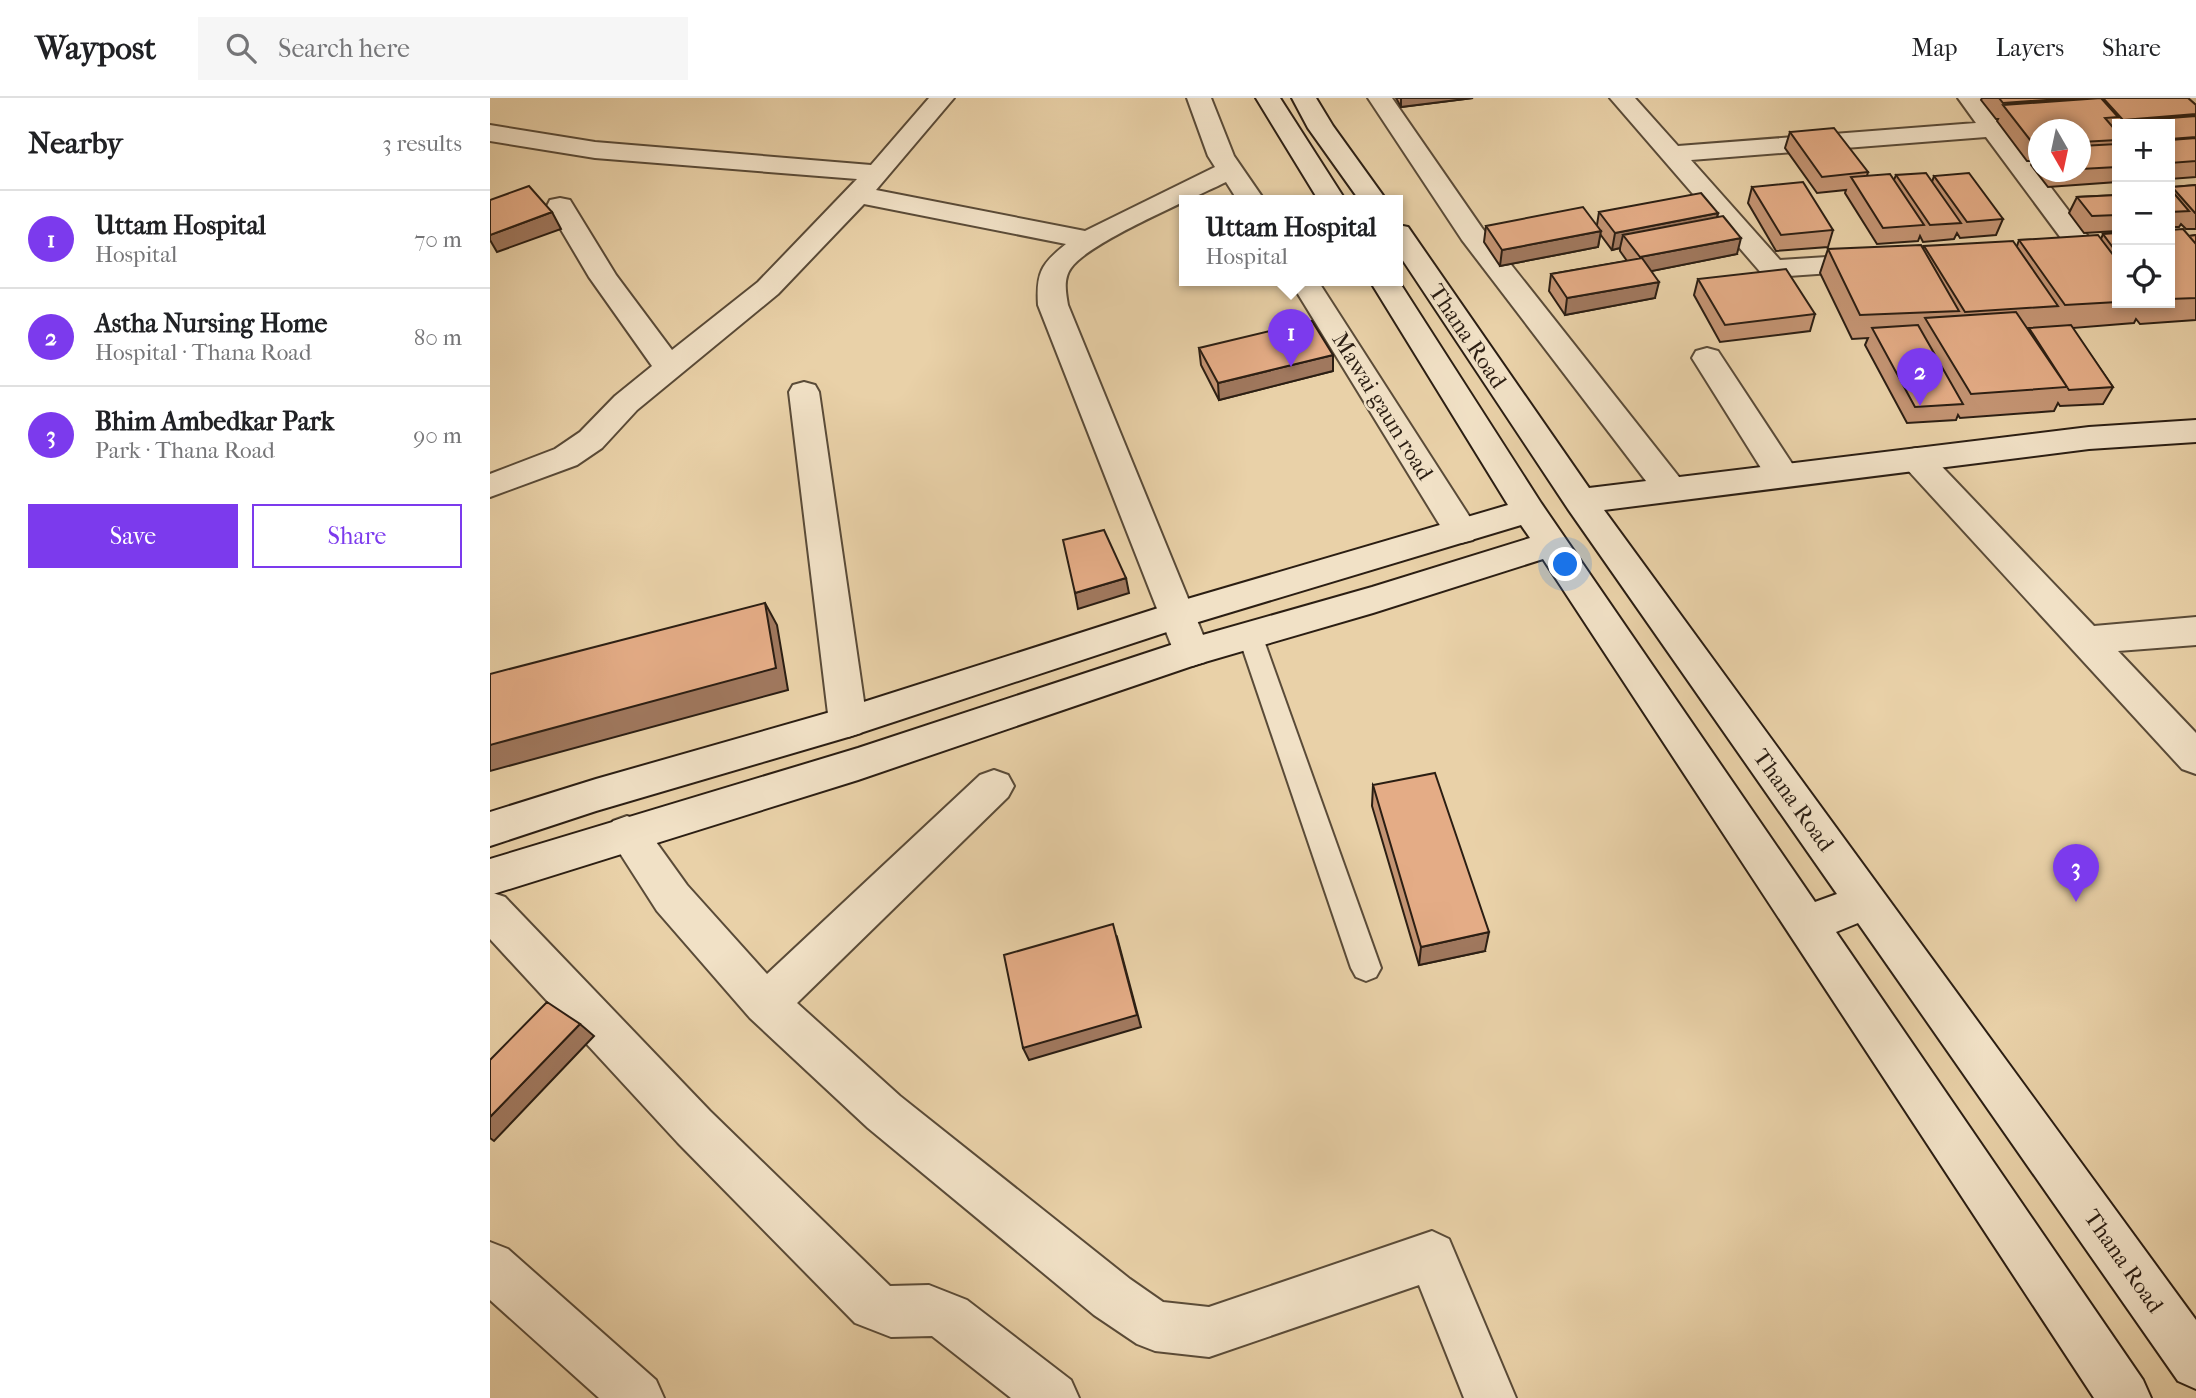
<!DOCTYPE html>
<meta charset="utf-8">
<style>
:root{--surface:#fff;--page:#f6f6f6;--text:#202124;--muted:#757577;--line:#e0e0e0;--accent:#7c3aed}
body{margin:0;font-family:"IM FELL French Canon",serif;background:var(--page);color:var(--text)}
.controls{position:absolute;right:21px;top:21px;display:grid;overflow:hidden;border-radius:0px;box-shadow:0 4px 10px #0003}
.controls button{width:63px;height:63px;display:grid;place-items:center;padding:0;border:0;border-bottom:2px solid var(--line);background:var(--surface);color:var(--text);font:35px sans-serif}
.compass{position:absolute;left:1538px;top:21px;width:63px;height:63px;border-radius:50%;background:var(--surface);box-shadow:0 4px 10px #0003;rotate:171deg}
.you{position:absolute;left:1076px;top:467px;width:24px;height:24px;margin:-18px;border:5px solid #fff;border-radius:50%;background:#1a73e8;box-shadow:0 0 0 10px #1a73e833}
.badge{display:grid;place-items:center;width:46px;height:46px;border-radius:50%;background:var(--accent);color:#fff;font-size:23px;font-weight:700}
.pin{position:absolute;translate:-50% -58px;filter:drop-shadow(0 2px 4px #0008)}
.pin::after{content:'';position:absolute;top:37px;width:24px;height:21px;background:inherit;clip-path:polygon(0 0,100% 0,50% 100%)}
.popup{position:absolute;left:689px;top:97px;width:224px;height:91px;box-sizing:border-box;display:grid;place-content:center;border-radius:0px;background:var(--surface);filter:drop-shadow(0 2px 5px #0005);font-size:23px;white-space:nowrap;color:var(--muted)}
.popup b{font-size:26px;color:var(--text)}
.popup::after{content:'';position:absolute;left:50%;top:100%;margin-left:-14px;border:14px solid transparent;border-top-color:var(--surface)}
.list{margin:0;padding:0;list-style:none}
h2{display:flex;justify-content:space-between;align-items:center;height:91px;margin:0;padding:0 28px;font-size:30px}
h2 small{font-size:23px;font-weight:400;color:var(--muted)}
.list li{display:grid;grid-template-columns:46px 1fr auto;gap:21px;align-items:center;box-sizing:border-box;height:98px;padding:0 28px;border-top:2px solid var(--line)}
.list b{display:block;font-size:26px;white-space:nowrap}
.list p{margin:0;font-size:23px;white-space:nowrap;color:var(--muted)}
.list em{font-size:23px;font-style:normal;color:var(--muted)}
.actions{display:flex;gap:14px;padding:21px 28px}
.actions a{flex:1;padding:16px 0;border:2px solid var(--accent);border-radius:0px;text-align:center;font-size:24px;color:var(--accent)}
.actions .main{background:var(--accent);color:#fff}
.icon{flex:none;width:38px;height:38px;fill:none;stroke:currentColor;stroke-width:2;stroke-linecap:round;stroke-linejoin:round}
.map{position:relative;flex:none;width:1706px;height:1300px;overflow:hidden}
header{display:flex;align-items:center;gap:42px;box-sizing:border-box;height:98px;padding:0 35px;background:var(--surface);border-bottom:2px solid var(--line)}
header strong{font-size:33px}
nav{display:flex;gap:38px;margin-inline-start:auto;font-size:24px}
.search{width:490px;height:63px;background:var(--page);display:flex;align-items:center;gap:18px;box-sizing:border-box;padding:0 24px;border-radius:0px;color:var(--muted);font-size:26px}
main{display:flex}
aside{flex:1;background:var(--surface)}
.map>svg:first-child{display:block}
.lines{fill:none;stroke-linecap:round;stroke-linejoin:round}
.lane-casing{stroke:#5a4b38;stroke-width:4}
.street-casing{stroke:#5a4b38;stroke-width:4}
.secondary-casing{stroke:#2b1e13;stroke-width:4}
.lane{fill:#f1e1c6;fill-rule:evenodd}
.street{fill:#f1e1c6;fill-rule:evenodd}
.secondary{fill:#f1e1c6;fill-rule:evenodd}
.wall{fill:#c49473;stroke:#2b1e13;stroke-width:2;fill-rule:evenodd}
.shaded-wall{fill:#a0785e;stroke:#2b1e13;stroke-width:2}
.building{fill:#e4ac86;stroke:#2b1e13;stroke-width:2}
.labels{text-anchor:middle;stroke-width:5;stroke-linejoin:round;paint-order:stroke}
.street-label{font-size:23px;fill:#2b1e13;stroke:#f1e1c6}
</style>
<header>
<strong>Waypost</strong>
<div class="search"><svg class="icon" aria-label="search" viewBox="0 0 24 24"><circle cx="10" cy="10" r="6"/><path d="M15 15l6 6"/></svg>Search here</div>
<nav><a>Map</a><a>Layers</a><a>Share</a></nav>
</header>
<main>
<aside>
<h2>Nearby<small>3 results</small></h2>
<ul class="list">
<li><span class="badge">1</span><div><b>Uttam Hospital</b><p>Hospital</p></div><em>70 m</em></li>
<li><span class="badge">2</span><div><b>Astha Nursing Home</b><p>Hospital · Thana Road</p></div><em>80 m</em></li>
<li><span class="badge">3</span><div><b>Bhim Ambedkar Park</b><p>Park · Thana Road</p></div><em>90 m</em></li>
</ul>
<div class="actions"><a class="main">Save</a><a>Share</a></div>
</aside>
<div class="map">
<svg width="1706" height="1300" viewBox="0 0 1706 1300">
<rect width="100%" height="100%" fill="#e9d1a8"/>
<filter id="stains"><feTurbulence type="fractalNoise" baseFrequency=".00286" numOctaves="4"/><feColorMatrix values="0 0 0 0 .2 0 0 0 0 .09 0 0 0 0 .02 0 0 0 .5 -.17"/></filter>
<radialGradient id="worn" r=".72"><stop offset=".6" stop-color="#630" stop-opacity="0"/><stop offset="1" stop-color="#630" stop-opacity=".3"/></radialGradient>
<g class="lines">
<defs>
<path id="lane" d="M760,528L769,530L772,537L891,870L886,879L876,883L866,879L861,870L748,537L751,530Z"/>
<path id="street" d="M439,0H464L386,92L595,133L725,69L718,58L697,0H721L744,58L775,103H748L736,84C704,100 599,144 581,170C573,181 576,195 578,207L720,554L715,564L702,568L689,564L684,554L548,207C546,175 551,166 576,146L374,106L288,196L147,312L112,350L87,367L0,399V376L65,351L90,334L125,298L162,268L99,179L57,108L60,102L70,100L80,102L126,177L182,252L268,184L367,81L105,60L0,43V27L105,44L381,67Z
M878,0H902L992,130L1193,384L1198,392L1193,400L1181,403L1169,400L972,142Z
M1120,0H1145L1188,48L1486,25L1468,0H1493L1606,149L1602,155L1592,157L1582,155L1496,39L1201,62L1290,162L1384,156L1394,158L1398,164L1394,170L1384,172L1283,179L1273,177Z
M800,183H828L983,424L988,433L983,442L971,445L959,442Z
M1217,250L1228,253L1305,370L1309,378L1305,386L1293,389L1281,386L1202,260L1206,253Z
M314,284L325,287L329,294L377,624L371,635L358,639L345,635L339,624L299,294L303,287Z
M1426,350L1437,353L1604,528L1706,519V547L1628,553L1706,635V676L1692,671L1415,369L1410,361L1415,353Z
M504,672L518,677L524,688L518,699L307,905L410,998L640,1181L673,1204L719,1209L942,1133L959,1141L1026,1300H974L929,1187L719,1259L665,1253L647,1246L604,1217L378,1030L260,920L167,813L117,735L123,723L137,718L151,723L197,787L277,876L490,677Z
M0,794L15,799L220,1013L400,1188L439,1187L477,1202L581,1282L589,1300H521L442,1238L401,1239L365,1225L188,1045L0,841Z
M0,1144L18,1151L166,1282L174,1300H109L0,1202Z"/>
<path id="secondary" d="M766,0H790L856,103H829Z
M802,0H826L843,28L897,103H870L818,30Z
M908,127L918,129L1099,390L1599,329L1706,322V344L1599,351L1114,412L1706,1222V1291L1688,1283L1368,825L1346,834L1653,1282L1661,1300H1604L1053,461L883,515L708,566L368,682L0,797V761L368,650L702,540L882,489L1040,440L1031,427L695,528L358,639L106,713L0,748V714L106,681L358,609L687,504L1018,407L880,183L908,182L1051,405L1325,804L1347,796L1078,411L908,155Z"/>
</defs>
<use href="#lane" class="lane-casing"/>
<use href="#street" class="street-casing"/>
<use href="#secondary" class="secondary-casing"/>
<use href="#lane" class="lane"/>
<use href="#street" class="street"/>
<use href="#secondary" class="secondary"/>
</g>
<path class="wall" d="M906,0H983L911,9Z
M1492,0H1698L1706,7V79L1680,81V26H1627V84L1558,89L1541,67L1543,63H1537L1507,23L1508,21H1506L1491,2ZM1549,32H1591V74H1549Z
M1300,34L1378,74L1377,78L1404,82L1406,77L1442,84L1444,78L1513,121L1506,137L1470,140L1467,135L1464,141L1433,144L1430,138L1428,143L1387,146L1355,95L1356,92L1327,95L1295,50Z
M1706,87V131H1696L1691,126L1689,129H1680V93L1682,89Z
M1262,89L1343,132L1338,149L1286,153L1258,105Z
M1627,97V133L1594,135L1579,115L1587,99Z
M1109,114L1228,115L1227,119L1247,156L1161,173L1165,200L1075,217L1059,193L1061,176L1137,163L1130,153V150L1122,152L1110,136L1108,149L1010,168L994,144L996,128L1107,127Z
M1680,132L1699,138L1706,137V222L1650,226L1646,221L1644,225L1582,230L1623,289L1613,306L1570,308L1568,305L1564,313L1470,320L1468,317L1466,322L1417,325L1375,247L1378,240L1362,241L1330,175L1338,151H1433L1434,148H1527L1529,142L1611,141L1613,136L1627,135V205H1680Z
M1208,181L1325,216L1320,233L1230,244L1204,197Z
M709,250L843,273L729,302L711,267Z
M883,687L995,853L929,867L882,708Z"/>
<path class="shaded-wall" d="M911,0H983L911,9Z
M62,114L71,131L7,154L0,142V137Z
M1228,115L1224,131L1133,137L1130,150L1122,152L1125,135Z
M1111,133L1108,149L1010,168L1012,152Z
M1251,140L1247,156L1147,176L1150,159Z
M1169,184L1165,200L1075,217L1077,200Z
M843,257V273L729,302L728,285Z
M636,480L639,495L588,511L585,495Z
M275,505L287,527L298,592L0,673V647Z
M999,834L995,853L929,867L931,849Z
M627,839L651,929L539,962L533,950Z
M90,926L104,938L4,1043L0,1040V1019Z"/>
<path class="building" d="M1509,0H1586L1513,5Z
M1611,0L1628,19L1615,20L1627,34V42L1591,44V32H1549V47H1544L1513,7Z
M1613,0H1698L1706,7V16L1633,22Z
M1706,18V39L1680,41V26H1630L1628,24Z
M1344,30L1378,74L1332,79L1300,34Z
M1706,40V63L1680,65V42Z
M1627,46V69L1591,71V48Z
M1436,75L1471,125L1440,127L1406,77Z
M1479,75L1513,121L1477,124L1444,78Z
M1400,76L1434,127L1393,130L1361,79Z
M1313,84L1343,132L1291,137L1262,89Z
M1706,87V115H1705L1682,89Z
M39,88L62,114L0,137V102Z
M1682,93L1699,113L1680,114V94Z
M1211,95L1228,115L1125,135L1109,114Z
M1627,97V117L1602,118L1587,99Z
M1093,109L1111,133L1012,152L996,128Z
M1233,118L1251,140L1150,159L1133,137Z
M1693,131L1706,146V200L1680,201V132Z
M1627,135V155L1613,136Z
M1608,137L1627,162V204L1575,207L1529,142Z
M1706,137V146L1699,138Z
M1523,143L1568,208L1475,214L1434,148Z
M1431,147L1469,213L1370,217L1338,151Z
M1152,160L1169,184L1077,200L1061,176Z
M1296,171L1325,216L1235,227L1208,181Z
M1526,214L1577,289L1481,296L1435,220Z
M822,223L843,257L728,285L709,250Z
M1428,227L1473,306L1425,309L1382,230Z
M1581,227L1623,289L1579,292L1539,230Z
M614,432L636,480L585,495L573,442Z
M275,505L286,570L0,647V576Z
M945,675L999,834L931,849L883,687Z
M623,826L647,917L533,950L514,857Z
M57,904L90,926L0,1019V962Z"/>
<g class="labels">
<g class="street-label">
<text transform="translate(978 238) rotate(56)" y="8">Thana Road</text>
<text transform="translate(893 308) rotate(58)" y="8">Mawai gaun road</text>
<text transform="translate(1304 702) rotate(54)" y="8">Thana Road</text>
<text transform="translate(1634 1163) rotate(55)" y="8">Thana Road</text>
</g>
</g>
<rect width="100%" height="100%" filter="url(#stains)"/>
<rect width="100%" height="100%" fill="url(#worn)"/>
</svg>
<div class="controls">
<button>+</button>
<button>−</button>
<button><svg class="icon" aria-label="locate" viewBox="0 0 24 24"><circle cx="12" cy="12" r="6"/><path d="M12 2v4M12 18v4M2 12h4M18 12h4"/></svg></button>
</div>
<svg class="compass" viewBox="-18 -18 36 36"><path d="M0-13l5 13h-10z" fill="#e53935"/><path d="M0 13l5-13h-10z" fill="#757577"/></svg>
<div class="you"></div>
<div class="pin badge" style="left:801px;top:269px">1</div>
<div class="popup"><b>Uttam Hospital</b>Hospital</div>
<div class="pin badge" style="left:1430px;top:308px">2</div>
<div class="pin badge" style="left:1586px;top:804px">3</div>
</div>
</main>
